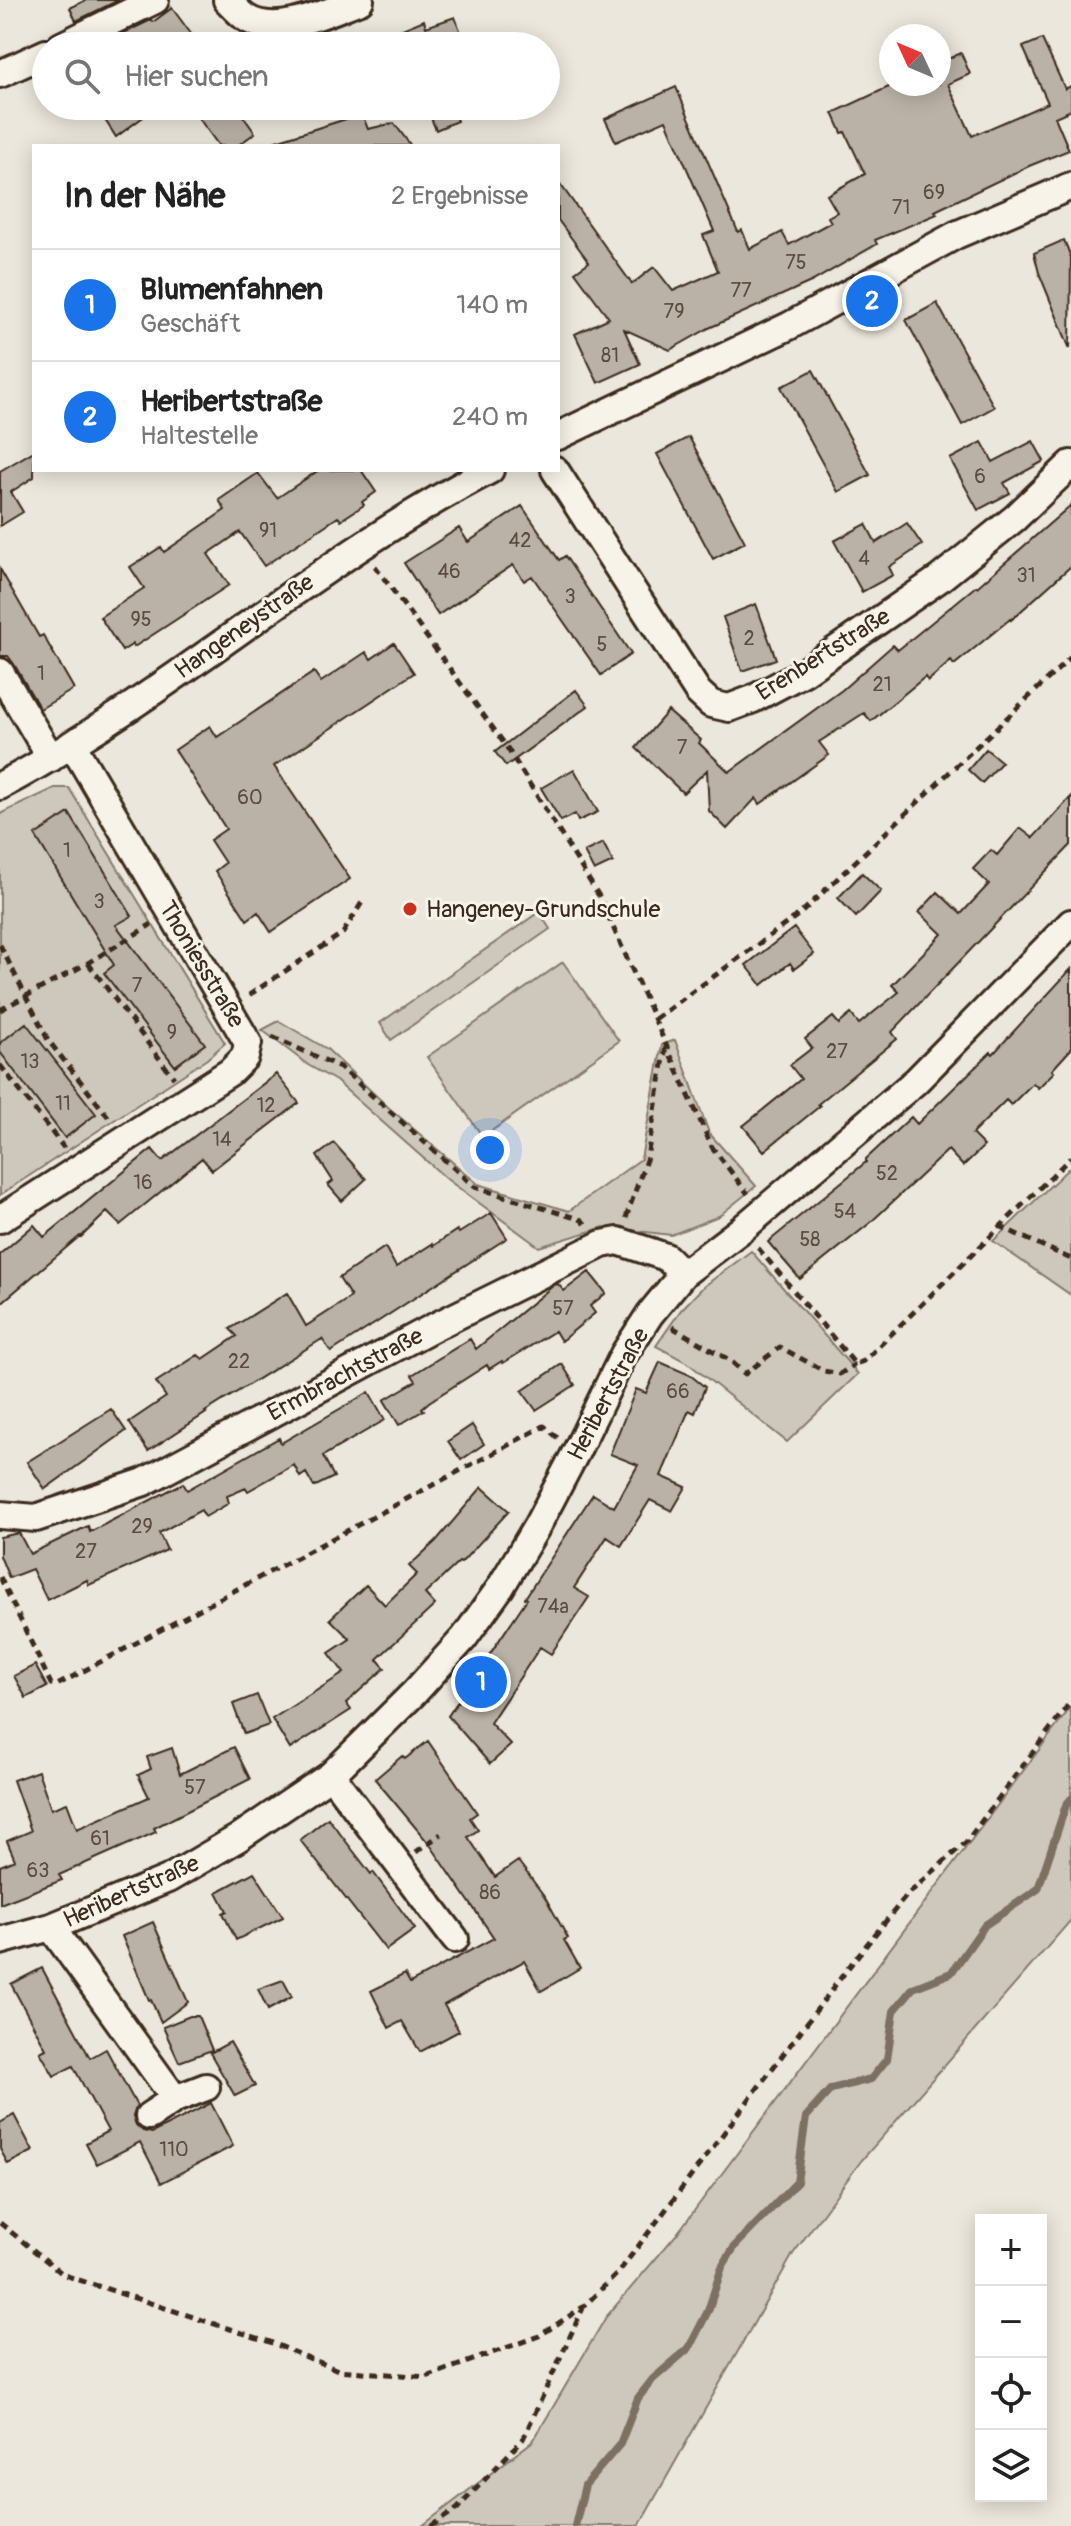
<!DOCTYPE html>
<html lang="de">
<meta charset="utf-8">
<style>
:root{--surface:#fff;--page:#f2f2f2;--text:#222;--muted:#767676;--line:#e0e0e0;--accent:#1a73e8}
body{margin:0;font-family:Pangolin,sans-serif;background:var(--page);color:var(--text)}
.controls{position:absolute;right:24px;bottom:24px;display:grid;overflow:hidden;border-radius:0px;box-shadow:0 4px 20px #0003}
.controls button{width:72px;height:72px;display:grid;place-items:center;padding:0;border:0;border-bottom:2px solid var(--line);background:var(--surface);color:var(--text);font:40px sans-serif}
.compass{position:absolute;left:879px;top:24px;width:72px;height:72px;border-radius:50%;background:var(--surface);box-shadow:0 4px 20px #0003;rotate:314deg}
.you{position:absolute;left:490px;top:1150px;width:28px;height:28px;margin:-20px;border:6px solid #fff;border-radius:50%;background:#1a73e8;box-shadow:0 0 0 12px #1a73e833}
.badge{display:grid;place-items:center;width:52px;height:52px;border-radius:50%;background:var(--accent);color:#fff;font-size:26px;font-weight:700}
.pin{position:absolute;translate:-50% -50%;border:4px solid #fff;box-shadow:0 2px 8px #0006}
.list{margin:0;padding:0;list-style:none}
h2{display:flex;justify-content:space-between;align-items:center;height:104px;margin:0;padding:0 32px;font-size:34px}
h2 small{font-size:26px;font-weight:400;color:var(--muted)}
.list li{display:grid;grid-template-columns:52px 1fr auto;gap:24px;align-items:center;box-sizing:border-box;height:112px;padding:0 32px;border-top:2px solid var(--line)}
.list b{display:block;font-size:30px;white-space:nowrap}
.list p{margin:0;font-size:26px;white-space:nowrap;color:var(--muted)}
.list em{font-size:26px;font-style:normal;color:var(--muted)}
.icon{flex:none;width:44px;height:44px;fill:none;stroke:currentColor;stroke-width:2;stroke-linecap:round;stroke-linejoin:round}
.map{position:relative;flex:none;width:1071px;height:2526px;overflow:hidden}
.search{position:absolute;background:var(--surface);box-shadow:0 4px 20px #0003;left:32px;top:32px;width:528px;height:88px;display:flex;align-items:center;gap:20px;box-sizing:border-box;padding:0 28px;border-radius:44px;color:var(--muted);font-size:30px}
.panel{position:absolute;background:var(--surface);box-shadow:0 4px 20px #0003;left:32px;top:144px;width:528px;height:328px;border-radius:0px}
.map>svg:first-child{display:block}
.green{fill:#cec8bc;stroke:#84796d;stroke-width:2}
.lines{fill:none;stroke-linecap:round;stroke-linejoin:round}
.stream{stroke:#7c7064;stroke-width:8}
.building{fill:#bab2a7;stroke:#3b2a1e;stroke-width:2}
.minor-casing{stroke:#3b2a1e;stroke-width:32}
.path{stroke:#3b2a1e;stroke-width:5;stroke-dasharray:8 6;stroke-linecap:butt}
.minor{stroke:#f7f3e8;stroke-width:26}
.poi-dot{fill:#c8321e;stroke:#f7f3e8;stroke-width:3}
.labels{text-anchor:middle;stroke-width:6;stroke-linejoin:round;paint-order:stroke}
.number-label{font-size:20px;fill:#5b4c40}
.street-label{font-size:24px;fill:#3b2a1e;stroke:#f7f3e8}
.poi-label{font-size:24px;fill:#3b2a1e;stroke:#f7f3e8;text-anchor:start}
</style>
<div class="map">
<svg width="1071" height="2526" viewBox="0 0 1071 2526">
<rect width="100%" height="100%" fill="#ece7dc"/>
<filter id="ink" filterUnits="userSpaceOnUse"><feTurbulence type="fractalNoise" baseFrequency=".0125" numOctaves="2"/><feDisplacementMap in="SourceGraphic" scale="16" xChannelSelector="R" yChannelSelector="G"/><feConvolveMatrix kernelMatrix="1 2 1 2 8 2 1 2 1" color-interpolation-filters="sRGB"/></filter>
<g filter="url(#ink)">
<path class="green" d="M55,788H69L225,1043L207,1059L0,1195V814Z
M539,912L550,929L391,1040L380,1023Z
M563,962L619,1041L483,1137L427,1057Z
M279,1021L327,1049L388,1107L478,1184L569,1211L641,1159L662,1045L675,1040L709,1133L756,1186L719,1216L671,1235L604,1227L539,1247L448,1180L336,1081L308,1065L262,1030Z
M1071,1166V1295L993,1241Z
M751,1251L858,1374L787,1442L688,1363L656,1346L681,1310L703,1287Z
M1071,1707V1920L861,2161L793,2254L639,2526H422L533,2441L606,2317L676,2235Z"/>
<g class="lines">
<path class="stream" d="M575,2526L585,2485L620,2444L638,2398L653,2379L689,2348L708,2311L722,2267L735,2246L797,2182L806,2117L831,2089L871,2079L887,2059L894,2011L913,1988L951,1973L985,1925L1038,1889L1066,1805L1071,1799"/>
</g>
<path class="building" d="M86,0H119L76,21L70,8Z
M172,8L200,46H97L151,20L153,22Z
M455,17L466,46H361L424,20L426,27Z
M1042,39L1065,89L1071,86V110L1055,117L1069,150L1029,166L935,211L937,214L875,240L877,244L813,281L709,328L670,350L624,329L640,364L598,383L575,334L609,318L575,272L589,262L558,220V181L632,284L654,267L673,291L718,271L703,235L714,231L666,120L616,142L605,119L676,87L738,232L742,230L750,249L782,232L789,245L831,222L828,217L837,212L827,195L865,174L845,132L842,133L833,113L895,84H939V63L961,53L970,74L948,84L972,136L1048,103L1023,47Z
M96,106H158L116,137Z
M190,106H236L255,133L237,146H219Z
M426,106H451L457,121L436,130Z
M362,114L368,129L394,123L411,146H274L273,142Z
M1064,240L1071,257L1070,349L1039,273L1034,253Z
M937,303L994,407L962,425L906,320Z
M813,370L870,475L838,492L781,387Z
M689,437L745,542L713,559L657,454Z
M1033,441L1044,461L1004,483L1010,493L978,510L950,459L982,442L993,462Z
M34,451V477L11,492L23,512L0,526V471Z
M319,470H361L376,492L362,502L364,505L341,520L338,517L264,566L240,532L208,554L229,585L134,647L133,644L122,651L100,617L144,588L130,567L161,547L164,552L225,510L219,500L258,473L277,498Z
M1071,505V566L1011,620L1010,619L954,665L951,661L928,681L925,677L871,721L864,713L819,742L829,755L760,804L756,798L727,829L709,811L707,770L683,793L636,748L668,711L701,740L699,743L729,772L842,690L893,645L898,650L976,586L977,587Z
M522,506L559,560L565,556L631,654L601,675L532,576L524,581L513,565L438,615L404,563L459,528L468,542Z
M907,523L922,545L889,567L893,575L862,592L834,541L866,524L876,543Z
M0,569L39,637L43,635L74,689L40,709L14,664L8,656H0Z
M756,604L776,659L742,671L723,617Z
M394,643L414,673L274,766L350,879L271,932L258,912L247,920L215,871L225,863L210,840L226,829L175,750L210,726L217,737L314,672L321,682L366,652L371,659Z
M576,690L588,706L506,766L495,752Z
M986,749L1002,762L982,783L968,770Z
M574,769L598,812L578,821L575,814L561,821L541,788Z
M1071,797V845L892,1032L897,1039L818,1104L820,1106L764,1151L743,1126L801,1079L790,1065L812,1048L805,1039L833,1017L839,1024L851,1014L859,1024L899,992L892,985L942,934L919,912L938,892L961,914L989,884L973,869L991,850L997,855L1020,828L1033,838Z
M69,813L132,916L116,925L205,1044L175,1066L104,973L114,965L35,835Z
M603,843L613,862L594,871L584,852Z
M862,873L881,891L856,917L838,898Z
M794,928L814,954L794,969L790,963L762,985L746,965Z
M1071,969V1049L1052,1070L1054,1072L1038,1088L1033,1083L1011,1105L1006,1100L972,1134L984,1146L963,1166L948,1150L870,1223L800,1279L768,1242L866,1162V1159L911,1117L917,1124L991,1052L993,1054Z
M26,1023L96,1114L65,1138L0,1052V1043Z
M276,1074L299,1103L212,1170L202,1158L120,1225L107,1212L81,1237L80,1236L0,1304V1254L34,1225L44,1237L152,1149L162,1161Z
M334,1143L366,1179L342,1201L328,1185L333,1181L317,1156Z
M491,1213L507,1238L331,1352L322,1339L205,1412L206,1413L148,1451L129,1422L166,1397L156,1382L198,1355L203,1359L237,1336L230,1329L287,1293L306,1326L351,1297L339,1278L385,1247L396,1267L432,1244L433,1246L457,1230L459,1233Z
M589,1272L606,1293L590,1306L595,1313L561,1341L555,1331L503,1363L502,1361L489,1369L487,1365L429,1402L422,1408L424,1410L399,1425L384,1400L416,1381L412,1375L470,1339L476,1349L554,1285L558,1284L564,1291Z
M660,1362L690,1375L705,1387L695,1413L689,1410L661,1476L686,1487L672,1511L650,1500L621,1546L607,1537L574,1588L589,1597L551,1654L540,1647L490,1723L511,1745L490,1764L448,1716L527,1599L525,1598L593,1494L614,1507L638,1465L610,1454L636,1389L646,1393Z
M562,1364L575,1385L536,1410L522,1391Z
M369,1392L385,1420L323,1456L334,1477L314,1487L306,1473L300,1477L294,1465L248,1491L246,1488L227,1496L229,1503L205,1517L201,1510L159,1533L167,1550L89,1585L87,1580L47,1600L32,1569L9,1578L0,1556V1537L19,1533L30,1554L88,1526L90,1532L183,1483L187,1490L279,1438L281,1443Z
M111,1409L126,1431L45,1489L27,1462Z
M472,1425L484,1444L461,1460L448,1441Z
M482,1487L509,1511L461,1563L459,1562L425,1594L435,1605L377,1659L385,1668L346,1703L351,1710L290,1749L272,1719L344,1673L329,1653L350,1639L330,1619L366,1585L385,1605L417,1574L409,1566L436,1541Z
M35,1665L47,1687L26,1698L14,1676Z
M257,1695L269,1725L244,1734L233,1704Z
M428,1741L477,1813L470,1818L478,1830L468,1837L495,1877L518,1861L545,1897L568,1938L564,1940L580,1968L541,1991L524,1961L444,2005L459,2031L420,2052L402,2021L389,2028L371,1991L405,1974L410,1983L494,1938L431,1846L375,1779L402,1756L405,1759Z
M234,1747L250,1779L154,1828L156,1832L59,1875L62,1880L0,1904V1866L15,1860L7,1841L31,1831L13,1780L38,1771L51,1809L67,1803L77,1829L149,1797L138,1775L151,1769L147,1757L172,1748L180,1774Z
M328,1818L371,1874L373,1872L415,1929L386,1950L300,1840Z
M254,1872L283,1917L236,1940L223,1913L227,1911L217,1892Z
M153,1922L188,2002L161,2022L151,2000H149L122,1936Z
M42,1968L90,2058L106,2049L137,2106L133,2116L136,2125L143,2131L152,2133L211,2103L233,2146L161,2183L140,2142L97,2164L86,2143L108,2131L73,2066L54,2076L40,2052L46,2049L11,1984Z
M283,1980L292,1997L268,2010L258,1989Z
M190,2016H198L212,2050L179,2062L163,2027Z
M230,2042L255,2086L235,2096L210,2053Z
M14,2115L33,2151L8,2164L0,2149V2123Z"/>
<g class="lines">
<defs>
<path id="minor" d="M227,0C233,6 239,13 246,18C277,38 329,11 360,0
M61,46L155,0
M0,74L46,53
M558,436L789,326L956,235L1071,186
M555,470L698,692L711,704L729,708L753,699L804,672L939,579L1015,518L1071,464
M0,672L51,758
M0,786C172,694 317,560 490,470
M0,1219L230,1072L245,1057L248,1043L72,744
M0,1515L36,1518L144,1482L432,1328L602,1244L618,1241L666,1257L683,1274
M331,1775L455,1939
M51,1927L175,2099L149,2116
M0,1941L51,1927L168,1879L238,1838L331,1775L414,1693L464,1638L500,1588L537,1526L576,1452L624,1354L650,1314L683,1274L742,1229L916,1081L1071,923
M175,2099L206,2087"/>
</defs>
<use href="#minor" class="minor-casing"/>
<path class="path" d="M375,566L506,746L599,896L712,1147L748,1194
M0,945L48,1040L110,1119
M88,963L174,1078
M249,995L343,933L364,899
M0,1010L88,963L152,924
M655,1019L801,913L1071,657
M272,1037L340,1067L475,1187L582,1220L586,1225
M0,1065L64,1148
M626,1218L647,1157L666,1046
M999,1226L1071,1259
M758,1248L855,1364L864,1361L1071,1157
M672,1327L731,1361L745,1374L780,1347L824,1371L840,1374L855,1364
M0,1577L51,1684L57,1685L544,1426L558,1438
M416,1852L441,1834
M0,2223L64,2275L270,2342L338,2370L426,2377L539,2336L583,2307L618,2273L855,1959L907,1895L966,1842L1071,1701
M431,2526L457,2509L523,2439L583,2308"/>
<use href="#minor" class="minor"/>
</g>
</g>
<circle class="poi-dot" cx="410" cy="909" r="8"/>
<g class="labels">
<g class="number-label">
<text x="934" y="199">69</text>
<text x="901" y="214">71</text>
<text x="796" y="269">75</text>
<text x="741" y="297">77</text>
<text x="674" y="318">79</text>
<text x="610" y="362">81</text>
<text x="980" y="483">6</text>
<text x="268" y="537">91</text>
<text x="520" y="547">42</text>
<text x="864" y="565">4</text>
<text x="449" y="578">46</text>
<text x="1026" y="582">31</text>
<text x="570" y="603">3</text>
<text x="141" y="626">95</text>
<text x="749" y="645">2</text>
<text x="602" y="651">5</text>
<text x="41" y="680">1</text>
<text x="882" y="691">21</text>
<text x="682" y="754">7</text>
<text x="250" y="804">60</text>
<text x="67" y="857">1</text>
<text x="99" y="908">3</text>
<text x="137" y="992">7</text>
<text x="172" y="1039">9</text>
<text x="837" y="1058">27</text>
<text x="30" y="1068">13</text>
<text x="63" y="1110">11</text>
<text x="266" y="1112">12</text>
<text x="222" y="1146">14</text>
<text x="887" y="1180">52</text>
<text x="143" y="1189">16</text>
<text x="845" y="1218">54</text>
<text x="810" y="1246">58</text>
<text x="563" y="1315">57</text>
<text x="239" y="1368">22</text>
<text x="678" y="1398">66</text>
<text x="142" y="1533">29</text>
<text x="86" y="1558">27</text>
<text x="553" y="1613">74a</text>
<text x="195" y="1794">57</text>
<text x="100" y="1845">61</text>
<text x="38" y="1877">63</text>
<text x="490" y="1899">86</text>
<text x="174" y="2156">110</text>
</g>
<g class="street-label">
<text transform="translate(244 626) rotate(-35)" y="8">Hangeneystraße</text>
<text transform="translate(823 654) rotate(-32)" y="8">Erenbertstraße</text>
<text transform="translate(202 964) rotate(59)" y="8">Thoniesstraße</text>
<text transform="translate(345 1374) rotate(-28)" y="8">Ermbrachtstraße</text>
<text transform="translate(608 1394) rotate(-62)" y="8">Heribertstraße</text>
<text transform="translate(131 1891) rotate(-24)" y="8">Heribertstraße</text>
</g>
<g class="poi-label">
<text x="426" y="917">Hangeney-Grundschule</text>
</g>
</g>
</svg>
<div class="controls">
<button>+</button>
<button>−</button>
<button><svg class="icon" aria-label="locate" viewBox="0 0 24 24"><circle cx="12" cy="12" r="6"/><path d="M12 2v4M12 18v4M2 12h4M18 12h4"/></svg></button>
<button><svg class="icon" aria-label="layers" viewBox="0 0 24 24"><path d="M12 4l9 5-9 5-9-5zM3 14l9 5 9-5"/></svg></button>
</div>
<svg class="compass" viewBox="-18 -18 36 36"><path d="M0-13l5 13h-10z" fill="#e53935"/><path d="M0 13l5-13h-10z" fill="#767676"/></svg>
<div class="you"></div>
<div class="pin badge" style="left:481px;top:1682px">1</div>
<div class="pin badge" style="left:872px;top:301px">2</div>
<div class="search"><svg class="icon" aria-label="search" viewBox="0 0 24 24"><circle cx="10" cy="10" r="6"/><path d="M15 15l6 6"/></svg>Hier suchen</div>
<section class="panel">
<h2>In der Nähe<small>2 Ergebnisse</small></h2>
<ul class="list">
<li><span class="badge">1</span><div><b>Blumenfahnen</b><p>Geschäft</p></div><em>140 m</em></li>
<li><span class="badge">2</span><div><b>Heribertstraße</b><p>Haltestelle</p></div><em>240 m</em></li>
</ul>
</section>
</div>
